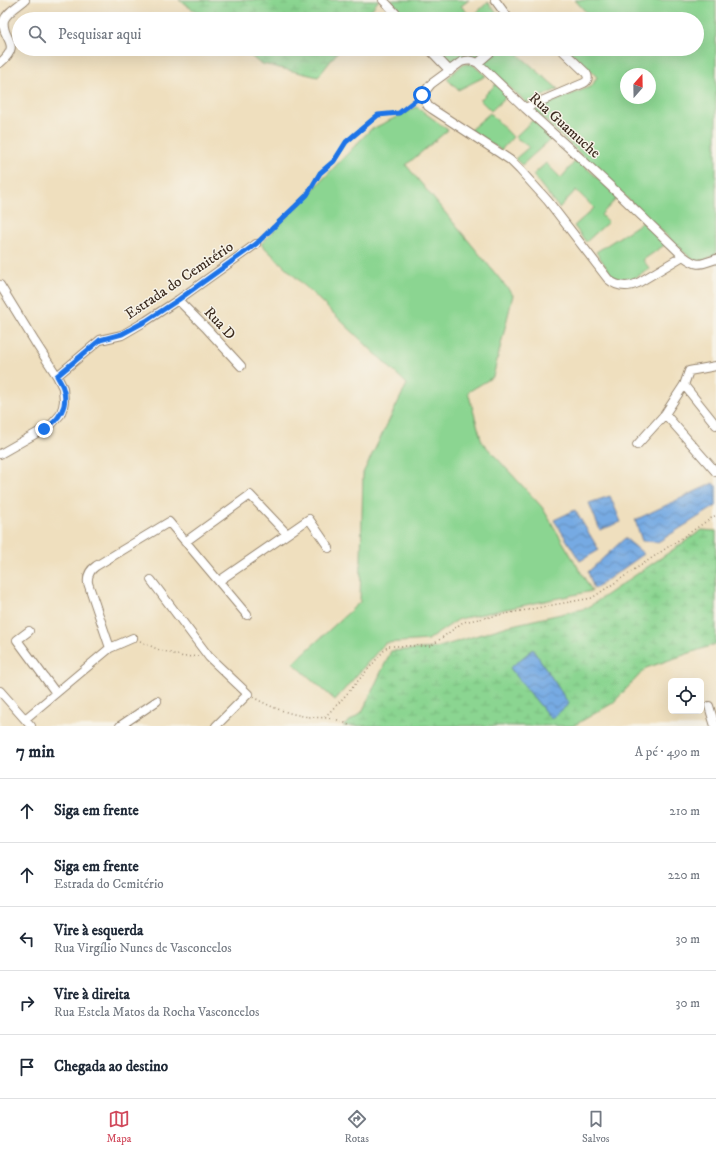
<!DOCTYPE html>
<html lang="pt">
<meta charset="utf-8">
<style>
:root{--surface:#fff;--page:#f2f2f3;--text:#1f2937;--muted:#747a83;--line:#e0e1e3;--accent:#d1495b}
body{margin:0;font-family:"IM FELL DW Pica",serif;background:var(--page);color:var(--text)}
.controls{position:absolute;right:12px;bottom:12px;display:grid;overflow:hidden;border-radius:6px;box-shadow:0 4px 16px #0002}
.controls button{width:36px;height:36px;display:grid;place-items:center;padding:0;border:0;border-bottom:1px solid var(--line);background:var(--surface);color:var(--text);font:20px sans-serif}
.compass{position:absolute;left:620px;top:68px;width:36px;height:36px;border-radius:50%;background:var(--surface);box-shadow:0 4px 16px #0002;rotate:20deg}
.stop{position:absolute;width:12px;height:12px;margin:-9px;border:3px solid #1a73e8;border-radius:50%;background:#fff}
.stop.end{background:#1a73e8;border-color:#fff;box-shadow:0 1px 4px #0008}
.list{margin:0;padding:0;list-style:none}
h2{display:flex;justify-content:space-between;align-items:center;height:52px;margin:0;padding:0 16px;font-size:17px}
h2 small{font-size:13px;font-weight:400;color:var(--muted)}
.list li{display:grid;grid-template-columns:26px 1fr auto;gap:12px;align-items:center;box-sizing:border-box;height:64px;padding:0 16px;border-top:1px solid var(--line)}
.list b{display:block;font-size:15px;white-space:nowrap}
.list p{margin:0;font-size:13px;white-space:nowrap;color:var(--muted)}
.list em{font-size:13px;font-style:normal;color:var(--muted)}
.icon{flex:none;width:22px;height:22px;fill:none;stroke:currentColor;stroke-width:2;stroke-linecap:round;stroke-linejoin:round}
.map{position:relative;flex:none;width:716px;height:726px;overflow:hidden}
.search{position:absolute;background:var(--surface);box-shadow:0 4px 16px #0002;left:12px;right:12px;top:12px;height:44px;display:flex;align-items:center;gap:10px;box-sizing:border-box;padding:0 14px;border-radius:22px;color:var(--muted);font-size:15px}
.sheet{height:372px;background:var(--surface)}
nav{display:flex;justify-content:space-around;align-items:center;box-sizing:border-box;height:56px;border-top:1px solid var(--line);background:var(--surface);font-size:11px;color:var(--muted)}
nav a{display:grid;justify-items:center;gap:2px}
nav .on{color:var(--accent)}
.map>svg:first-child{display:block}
.green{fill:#8bd591;stroke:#638058;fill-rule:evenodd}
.wetland{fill:url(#wetland-marsh);stroke:#638058}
.water{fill:url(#water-waves);stroke:#586a80}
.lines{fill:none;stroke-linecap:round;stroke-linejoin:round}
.minor-casing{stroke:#95846e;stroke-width:10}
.path{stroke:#95846e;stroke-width:1.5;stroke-dasharray:1 3;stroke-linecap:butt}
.minor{stroke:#fff;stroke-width:8}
.route{stroke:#1a73e8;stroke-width:5}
.labels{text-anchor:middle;stroke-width:3;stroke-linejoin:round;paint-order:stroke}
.street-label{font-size:15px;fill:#3b2a1e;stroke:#f7f3e8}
</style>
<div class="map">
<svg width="716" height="726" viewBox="0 0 716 726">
<defs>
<pattern id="wetland-marsh" width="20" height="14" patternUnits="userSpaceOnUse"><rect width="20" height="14" fill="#8bd591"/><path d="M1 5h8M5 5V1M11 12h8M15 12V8" fill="none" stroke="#79b77d"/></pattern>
<pattern id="water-waves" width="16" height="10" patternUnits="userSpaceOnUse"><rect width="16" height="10" fill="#76aae3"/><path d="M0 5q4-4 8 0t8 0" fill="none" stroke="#628bb7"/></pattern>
</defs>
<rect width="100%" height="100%" fill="#f7f3e8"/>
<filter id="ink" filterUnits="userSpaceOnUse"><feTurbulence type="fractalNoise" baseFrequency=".025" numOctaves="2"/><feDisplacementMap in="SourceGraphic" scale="8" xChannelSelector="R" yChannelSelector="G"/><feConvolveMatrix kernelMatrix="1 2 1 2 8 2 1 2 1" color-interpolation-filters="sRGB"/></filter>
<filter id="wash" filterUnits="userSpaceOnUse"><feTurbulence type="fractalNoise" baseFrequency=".012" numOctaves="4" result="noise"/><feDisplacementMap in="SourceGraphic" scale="16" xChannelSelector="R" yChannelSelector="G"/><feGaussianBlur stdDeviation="0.9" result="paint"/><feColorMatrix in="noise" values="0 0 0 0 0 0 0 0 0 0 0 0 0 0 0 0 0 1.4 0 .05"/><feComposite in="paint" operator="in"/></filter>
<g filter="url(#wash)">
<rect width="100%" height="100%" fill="#efdfbe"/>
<path class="green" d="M390,0H469L461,6L472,17L488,2L501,19H408Z
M575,0H716V254L699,263L686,254L534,110L592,86L597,77L570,51L572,49H697V19H592ZM626,74H650V98H626Z
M435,49H487L478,57L465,55L451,66Z
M500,49H524L519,55L558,89L527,103L483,63Z
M463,64H472L486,76L458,90L447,79Z
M496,84L507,96L491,111L480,100Z
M417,107L448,130L406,165L513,295L493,377L468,392L482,442L542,507L592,591L459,619L428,640L385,643L335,700L293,663L360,602L363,473L407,384L261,244L370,130Z
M490,113L513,137L501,150L470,130Z
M533,120L552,138L522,165L515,159L529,147L515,137Z
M577,159L618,197L601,215L608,222L586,242L574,226L594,208L576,190L559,208L533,175L546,163L561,178Z
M643,222L666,244L643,260L650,269L625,284L613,277L596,252Z"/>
<path class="wetland" d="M179,0H379L364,19H206Z
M243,49H340L318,77L259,63Z
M702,530L716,531V644L646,668L613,703L573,726H343L362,712L391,651L436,648L508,626L587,608Z"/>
<path class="water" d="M713,483L716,486V506L658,542L642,541L635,520Z
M610,496L621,522L600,530L589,503Z
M575,510L599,550L580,561L554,520Z
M625,538L644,554L594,589L588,572Z
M533,649L569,704L551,719L510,668Z"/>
</g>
<g filter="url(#ink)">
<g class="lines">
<defs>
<path id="minor" d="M383,0L401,19
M495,0L509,19
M429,49L450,71
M0,63C24,43 0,39 4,20C7,12 18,6 25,0
M478,63L494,49
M525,108L584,83C588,81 589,77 586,73L561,49
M683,256L638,283C627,288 617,287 608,279L548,201L520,170L510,160L498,152L432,109L428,106L422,95L431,84L461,62C468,60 472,60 478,63L525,108L579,157L621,196L683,256C698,267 699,265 716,259
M0,285L35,342L57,376L63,388L64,401L63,407L60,415L51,425L0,454
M178,300L207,329L241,366
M57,376L100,340L122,335L146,321L178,300L256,244
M684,385L716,425
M665,414L684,385L689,371L716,366
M637,445L665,414L716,472
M185,542L250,495L287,534
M151,580L209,657L248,694L216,726
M219,581L309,519L329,548
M29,631L17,640L56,693
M110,648L88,583C87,575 90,570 96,566L169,522L247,615
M0,691L31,726
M709,706L715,726
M25,719L110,648L133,638
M120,726L157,701"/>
</defs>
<use href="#minor" class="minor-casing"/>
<path class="path" d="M261,238L307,195L320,173L335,161L346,142L378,115L399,113L416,100
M140,641L157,649L184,657L199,656
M253,697C268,706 286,713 303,716C320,719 334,715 350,726
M325,717L345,696L388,646H431L463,622L547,606L592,598L716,515"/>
<use href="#minor" class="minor"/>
</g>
</g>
<g class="lines" filter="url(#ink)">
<path class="route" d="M44,429C59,421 69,405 63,388C62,384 59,380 57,376L100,340L122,334L146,321L178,300L256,244L307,195L320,173L334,161L346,142L378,115L399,113L422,95"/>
</g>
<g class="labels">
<g class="street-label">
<text transform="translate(565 125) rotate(42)" y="5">Rua Guamuche</text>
<text transform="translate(179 280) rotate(-34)" y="5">Estrada do Cemitério</text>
<text transform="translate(220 323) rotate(47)" y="5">Rua D</text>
</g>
</g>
</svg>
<div class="controls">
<button><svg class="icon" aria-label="locate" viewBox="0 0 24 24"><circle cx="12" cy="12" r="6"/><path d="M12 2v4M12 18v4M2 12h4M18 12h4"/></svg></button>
</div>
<svg class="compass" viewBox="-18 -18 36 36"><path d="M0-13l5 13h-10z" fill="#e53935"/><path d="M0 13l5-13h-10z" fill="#747a83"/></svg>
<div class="stop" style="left:422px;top:95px"></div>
<div class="stop end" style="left:44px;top:429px"></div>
<div class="search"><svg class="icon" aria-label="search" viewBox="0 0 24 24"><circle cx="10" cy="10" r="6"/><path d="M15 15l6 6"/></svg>Pesquisar aqui</div>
</div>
<section class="sheet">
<h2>7 min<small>A pé · 490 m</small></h2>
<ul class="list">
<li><svg class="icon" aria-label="ahead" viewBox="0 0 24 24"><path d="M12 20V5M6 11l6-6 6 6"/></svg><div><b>Siga em frente</b></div><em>210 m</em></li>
<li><svg class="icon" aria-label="ahead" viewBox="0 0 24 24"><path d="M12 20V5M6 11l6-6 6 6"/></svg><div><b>Siga em frente</b><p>Estrada do Cemitério</p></div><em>220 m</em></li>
<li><svg class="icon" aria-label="left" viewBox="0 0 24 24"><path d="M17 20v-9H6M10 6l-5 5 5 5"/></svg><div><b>Vire à esquerda</b><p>Rua Virgílio Nunes de Vasconcelos</p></div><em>30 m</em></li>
<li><svg class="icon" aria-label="right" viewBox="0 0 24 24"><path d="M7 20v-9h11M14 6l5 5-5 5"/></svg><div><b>Vire à direita</b><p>Rua Estela Matos da Rocha Vasconcelos</p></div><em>30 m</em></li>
<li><svg class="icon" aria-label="arrive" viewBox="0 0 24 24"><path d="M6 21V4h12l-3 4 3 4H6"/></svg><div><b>Chegada ao destino</b></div></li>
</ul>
</section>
<nav>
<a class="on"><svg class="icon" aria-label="map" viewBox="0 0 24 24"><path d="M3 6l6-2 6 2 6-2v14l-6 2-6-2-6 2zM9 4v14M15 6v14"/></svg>Mapa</a>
<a><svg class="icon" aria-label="directions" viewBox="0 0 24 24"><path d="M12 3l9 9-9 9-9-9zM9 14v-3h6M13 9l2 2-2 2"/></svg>Rotas</a>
<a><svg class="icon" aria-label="saved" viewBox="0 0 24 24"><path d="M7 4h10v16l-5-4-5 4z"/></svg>Salvos</a>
</nav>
